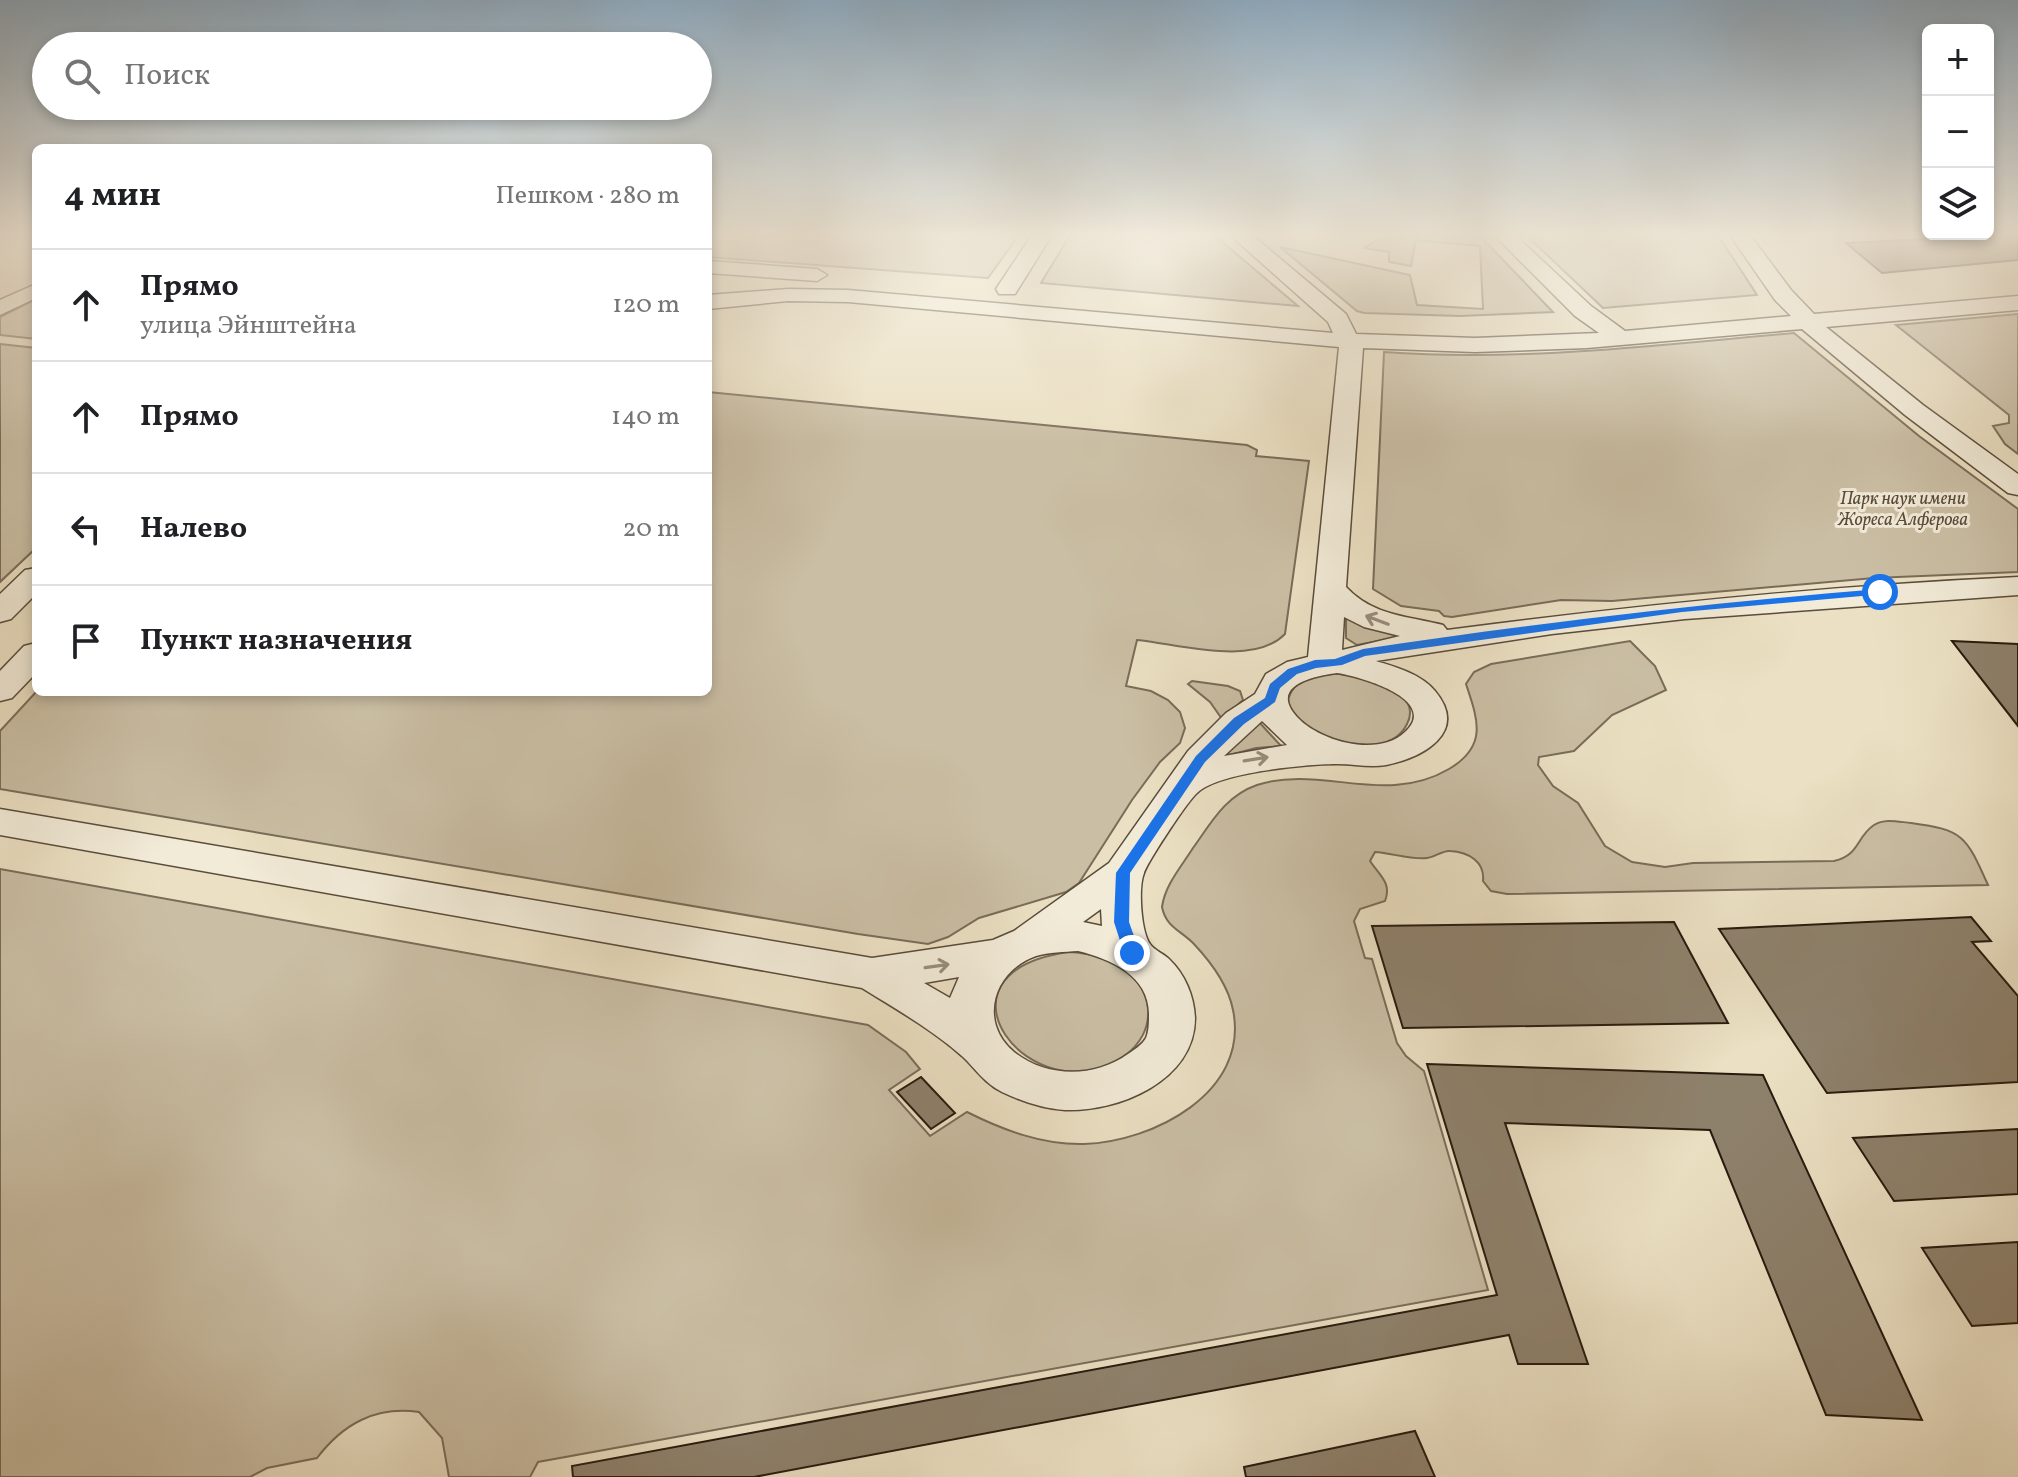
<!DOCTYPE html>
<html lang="ru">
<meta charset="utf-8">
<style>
:root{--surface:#fff;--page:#f2f2f2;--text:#202124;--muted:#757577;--line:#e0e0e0}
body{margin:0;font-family:Vollkorn,serif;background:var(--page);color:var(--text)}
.controls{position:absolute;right:24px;top:24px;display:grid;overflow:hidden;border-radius:12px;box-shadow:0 4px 12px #0003}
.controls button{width:72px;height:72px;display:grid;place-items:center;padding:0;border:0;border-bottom:2px solid var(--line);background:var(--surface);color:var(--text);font:40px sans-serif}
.stop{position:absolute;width:24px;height:24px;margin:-18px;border:6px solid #1a73e8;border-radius:50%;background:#fff}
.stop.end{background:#1a73e8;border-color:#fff;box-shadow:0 2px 8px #0008}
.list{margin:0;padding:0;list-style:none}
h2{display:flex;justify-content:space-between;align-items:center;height:104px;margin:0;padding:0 32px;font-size:34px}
h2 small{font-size:26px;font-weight:400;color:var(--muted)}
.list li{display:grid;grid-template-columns:52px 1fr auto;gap:24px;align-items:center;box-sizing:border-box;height:112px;padding:0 32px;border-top:2px solid var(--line)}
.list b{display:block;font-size:30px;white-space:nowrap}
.list p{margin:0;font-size:26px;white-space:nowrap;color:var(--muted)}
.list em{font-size:26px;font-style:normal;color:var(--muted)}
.icon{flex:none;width:44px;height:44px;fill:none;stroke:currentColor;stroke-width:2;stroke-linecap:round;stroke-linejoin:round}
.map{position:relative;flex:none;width:2018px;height:1477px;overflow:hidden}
.search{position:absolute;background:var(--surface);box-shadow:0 4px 12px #0003;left:32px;top:32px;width:680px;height:88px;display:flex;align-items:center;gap:20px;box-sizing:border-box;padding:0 28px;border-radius:44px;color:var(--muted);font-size:30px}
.panel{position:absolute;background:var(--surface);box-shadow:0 4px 12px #0003;left:32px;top:144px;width:680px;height:552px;border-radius:12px}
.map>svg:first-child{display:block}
.green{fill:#cabea4;stroke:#7a6c59;stroke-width:2}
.building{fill:#8e816c;stroke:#291a0e;stroke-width:2}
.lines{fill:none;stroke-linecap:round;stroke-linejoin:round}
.minor-casing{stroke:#5a4c3b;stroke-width:3}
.minor{fill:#f2ebd8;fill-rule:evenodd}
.oneway{stroke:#988d7d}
.route{fill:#1a73e8}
.labels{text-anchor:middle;stroke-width:6;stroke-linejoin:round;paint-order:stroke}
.far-park-label{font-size:18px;font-style:italic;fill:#594b3b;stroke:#f2ebd8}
</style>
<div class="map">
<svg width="2018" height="1477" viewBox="0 0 2018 1477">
<rect width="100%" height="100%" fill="#ebe0c3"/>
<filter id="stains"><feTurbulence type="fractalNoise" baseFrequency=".0025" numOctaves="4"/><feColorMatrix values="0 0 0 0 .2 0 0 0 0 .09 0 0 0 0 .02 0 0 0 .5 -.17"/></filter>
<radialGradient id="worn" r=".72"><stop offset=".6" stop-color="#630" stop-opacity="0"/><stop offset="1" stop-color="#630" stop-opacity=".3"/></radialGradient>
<path class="green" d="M708,235H1019L988,278L708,257Z
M1070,235H1214L1298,306L1041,283Z
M1386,235H1479L1553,312L1460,316L1364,313L1357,311L1280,247L1410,275L1417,305L1483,309L1480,246L1416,240L1411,266L1389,262V252L1364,248Z
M1526,235H1718L1757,295L1603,308Z
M36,299V339L0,335V317Z
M2018,314V454L2005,444L1993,426L2009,423V415L1896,325Z
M1794,333L1919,436L2018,509V572L1874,578L1612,601L1561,600L1452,617L1444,616L1439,611L1401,606L1373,589L1384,352C1521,362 1657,345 1794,333Z
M0,344L36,348V548L0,582Z
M708,392L1247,445L1257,450L1256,456L1309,461L1285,634C1253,667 1179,644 1137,640L1126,686L1151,691L1168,700L1180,712L1185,728L1180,743L1160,762L1132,800L1079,883L1066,892L979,918L948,937L928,944L858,934L0,789V731L36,692H708Z
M1346,617L1406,636L1357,645L1346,638Z
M1630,641L1655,666L1666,690L1612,715L1574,751L1539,757L1538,765L1553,786L1578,803L1605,846L1632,862L1665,867L1693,863L1834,861C1860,855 1856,837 1874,825C1885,818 1899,822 1911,823C1964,830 1966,836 1988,885L1507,894L1491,891L1483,881C1485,862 1469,852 1450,851C1443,850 1435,857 1427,858C1411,860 1392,853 1375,852L1370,861C1380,876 1392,883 1385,901L1360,909L1354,921L1365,958L1372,959L1397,1043L1406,1056L1424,1071L1488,1290L538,1462L530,1477H449L442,1438L419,1412C375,1406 343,1424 317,1458L267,1468L250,1477H0V869L868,1025L906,1052L920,1069L889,1090L930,1136L967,1112C1003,1130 1042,1145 1084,1144C1152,1142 1250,1093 1233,1010C1228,984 1211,962 1193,943C1180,930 1166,927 1162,907C1165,885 1181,867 1193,848C1211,823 1225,796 1257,785C1321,764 1384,807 1449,769C1488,746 1478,720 1466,684L1474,672L1491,664Z
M1327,673C1350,673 1426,687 1407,724C1391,758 1331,744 1306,729C1298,724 1293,712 1287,705C1290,682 1307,677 1327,673Z
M1192,681L1228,686L1240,691L1243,700L1222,719L1210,702L1188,684Z
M1259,722L1281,746L1256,748L1218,758Z
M1069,952C1085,953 1102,955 1116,963C1155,986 1160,1031 1123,1057C1033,1118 918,973 1069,952Z"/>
<path class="building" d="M1981,235H2018V260L1882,273L1846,243L1927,239L1967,241Z
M1952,641L2018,644V726Z
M1971,917L1991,941L1972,942L2018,996V1082L1827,1093L1719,929Z
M1674,922L1728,1023L1403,1028L1372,926Z
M1427,1064L1763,1075L1922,1420L1826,1415L1710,1130L1505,1123L1588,1364H1518L1509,1335L754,1477H573L572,1466L1497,1295Z
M921,1077L955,1113L931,1129L897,1092Z
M2018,1129V1194L1894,1201L1853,1138Z
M2018,1242V1323L1972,1326L1922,1248Z
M1415,1431L1435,1477H1246L1244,1467Z"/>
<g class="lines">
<defs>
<path id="minor" d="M1032,235H1052L1015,294H999L996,289Z
M1230,235H1252L1346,314L1356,334L1475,338L1599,333L1575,316L1494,235H1515L1591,306L1625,331L1791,316L1775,300L1730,235H1750L1791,290L1814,314L2018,296V310L1826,327L1923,405L2018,474V495L2008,493L1905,415L1802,329L1587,348L1475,352L1363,348L1346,587C1373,616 1408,616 1443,625L1447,630C1639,605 1824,586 2018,577V595L1685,619L1552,634L1376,661C1396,667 1421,674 1435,691C1469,732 1424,757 1386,765C1369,768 1354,764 1338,764C1308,764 1218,772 1197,793C1187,802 1148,861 1144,873C1138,888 1141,931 1150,944C1154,950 1164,954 1169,959C1185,974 1194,996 1195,1018C1195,1081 1118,1112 1065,1110C1044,1109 1021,1101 1002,1092C984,1083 975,1068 962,1056C931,1029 896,1009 862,988L0,835V809L872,958L993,940L1014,931L1109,863L1188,751L1226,713L1255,694L1266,674L1287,662L1308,657L1339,347L848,302L788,301L708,309V295L788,289L848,290L1333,333L1328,322ZM1344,617L1364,627L1400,636L1342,650ZM1337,673C1358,676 1441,699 1405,732C1378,758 1319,741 1297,717C1268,685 1315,676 1337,673ZM1262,721L1287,745L1224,756ZM1101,909L1102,926L1083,922ZM1078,951C1111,959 1149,976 1149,1014C1149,1022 1149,1031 1146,1038C1142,1045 1134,1050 1128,1054C1094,1078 1047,1078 1014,1052C978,1022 993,971 1036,956C1049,952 1064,952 1078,951ZM959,977L950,998L924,983Z
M708,261L817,269L827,275L817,281L708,273Z
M36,284V298L0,315V300Z
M36,568V594L11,619L0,622V594L25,570Z
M36,643V673L12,698L0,701V671L24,646Z"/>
</defs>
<use href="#minor" class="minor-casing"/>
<use href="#minor" class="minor"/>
</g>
<defs><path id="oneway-shaft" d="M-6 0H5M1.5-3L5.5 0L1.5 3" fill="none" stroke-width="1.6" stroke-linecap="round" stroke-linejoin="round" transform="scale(2)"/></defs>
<g class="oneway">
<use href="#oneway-shaft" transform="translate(1377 620) rotate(-159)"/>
<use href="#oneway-shaft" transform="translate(1256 759) rotate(-9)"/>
<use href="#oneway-shaft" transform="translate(937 966) rotate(-8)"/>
</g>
<linearGradient id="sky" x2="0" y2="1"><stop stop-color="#8fabc0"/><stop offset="0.53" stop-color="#f6f1e4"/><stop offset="1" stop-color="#f6f1e4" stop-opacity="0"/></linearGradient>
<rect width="2018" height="442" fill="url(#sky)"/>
<path class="route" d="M1880,589L1886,592L1884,594L1682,612L1365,656L1342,665L1316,668L1297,674L1280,688L1275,702L1244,724L1205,762L1130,873L1129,922L1140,953L1132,958L1124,953L1114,922L1116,873L1196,756L1234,718L1265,698L1270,684L1288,669L1315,660L1335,659L1363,649C1535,623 1707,603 1880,589Z"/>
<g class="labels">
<g class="far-park-label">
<text x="1903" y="504">Парк наук имени<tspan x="1903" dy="21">Жореса Алферова</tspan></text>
</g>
</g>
<rect width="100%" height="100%" filter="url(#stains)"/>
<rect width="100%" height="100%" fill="url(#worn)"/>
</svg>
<div class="controls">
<button>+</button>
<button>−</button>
<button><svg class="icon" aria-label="layers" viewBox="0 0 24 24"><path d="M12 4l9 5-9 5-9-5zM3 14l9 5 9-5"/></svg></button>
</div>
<div class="stop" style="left:1880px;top:592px"></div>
<div class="stop end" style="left:1132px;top:953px"></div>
<div class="search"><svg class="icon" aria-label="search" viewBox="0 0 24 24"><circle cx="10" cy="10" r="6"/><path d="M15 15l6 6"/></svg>Поиск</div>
<section class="panel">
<h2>4 мин<small>Пешком · 280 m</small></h2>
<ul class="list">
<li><svg class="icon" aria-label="ahead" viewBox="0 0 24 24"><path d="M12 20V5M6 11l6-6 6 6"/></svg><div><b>Прямо</b><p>улица Эйнштейна</p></div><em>120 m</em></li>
<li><svg class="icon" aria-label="ahead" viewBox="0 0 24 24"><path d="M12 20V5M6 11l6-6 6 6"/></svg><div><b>Прямо</b></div><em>140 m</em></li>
<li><svg class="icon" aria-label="left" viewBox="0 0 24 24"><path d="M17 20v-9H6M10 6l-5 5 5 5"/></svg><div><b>Налево</b></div><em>20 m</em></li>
<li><svg class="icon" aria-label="arrive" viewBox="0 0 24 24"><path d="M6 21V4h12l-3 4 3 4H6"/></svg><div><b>Пункт назначения</b></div></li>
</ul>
</section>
</div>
